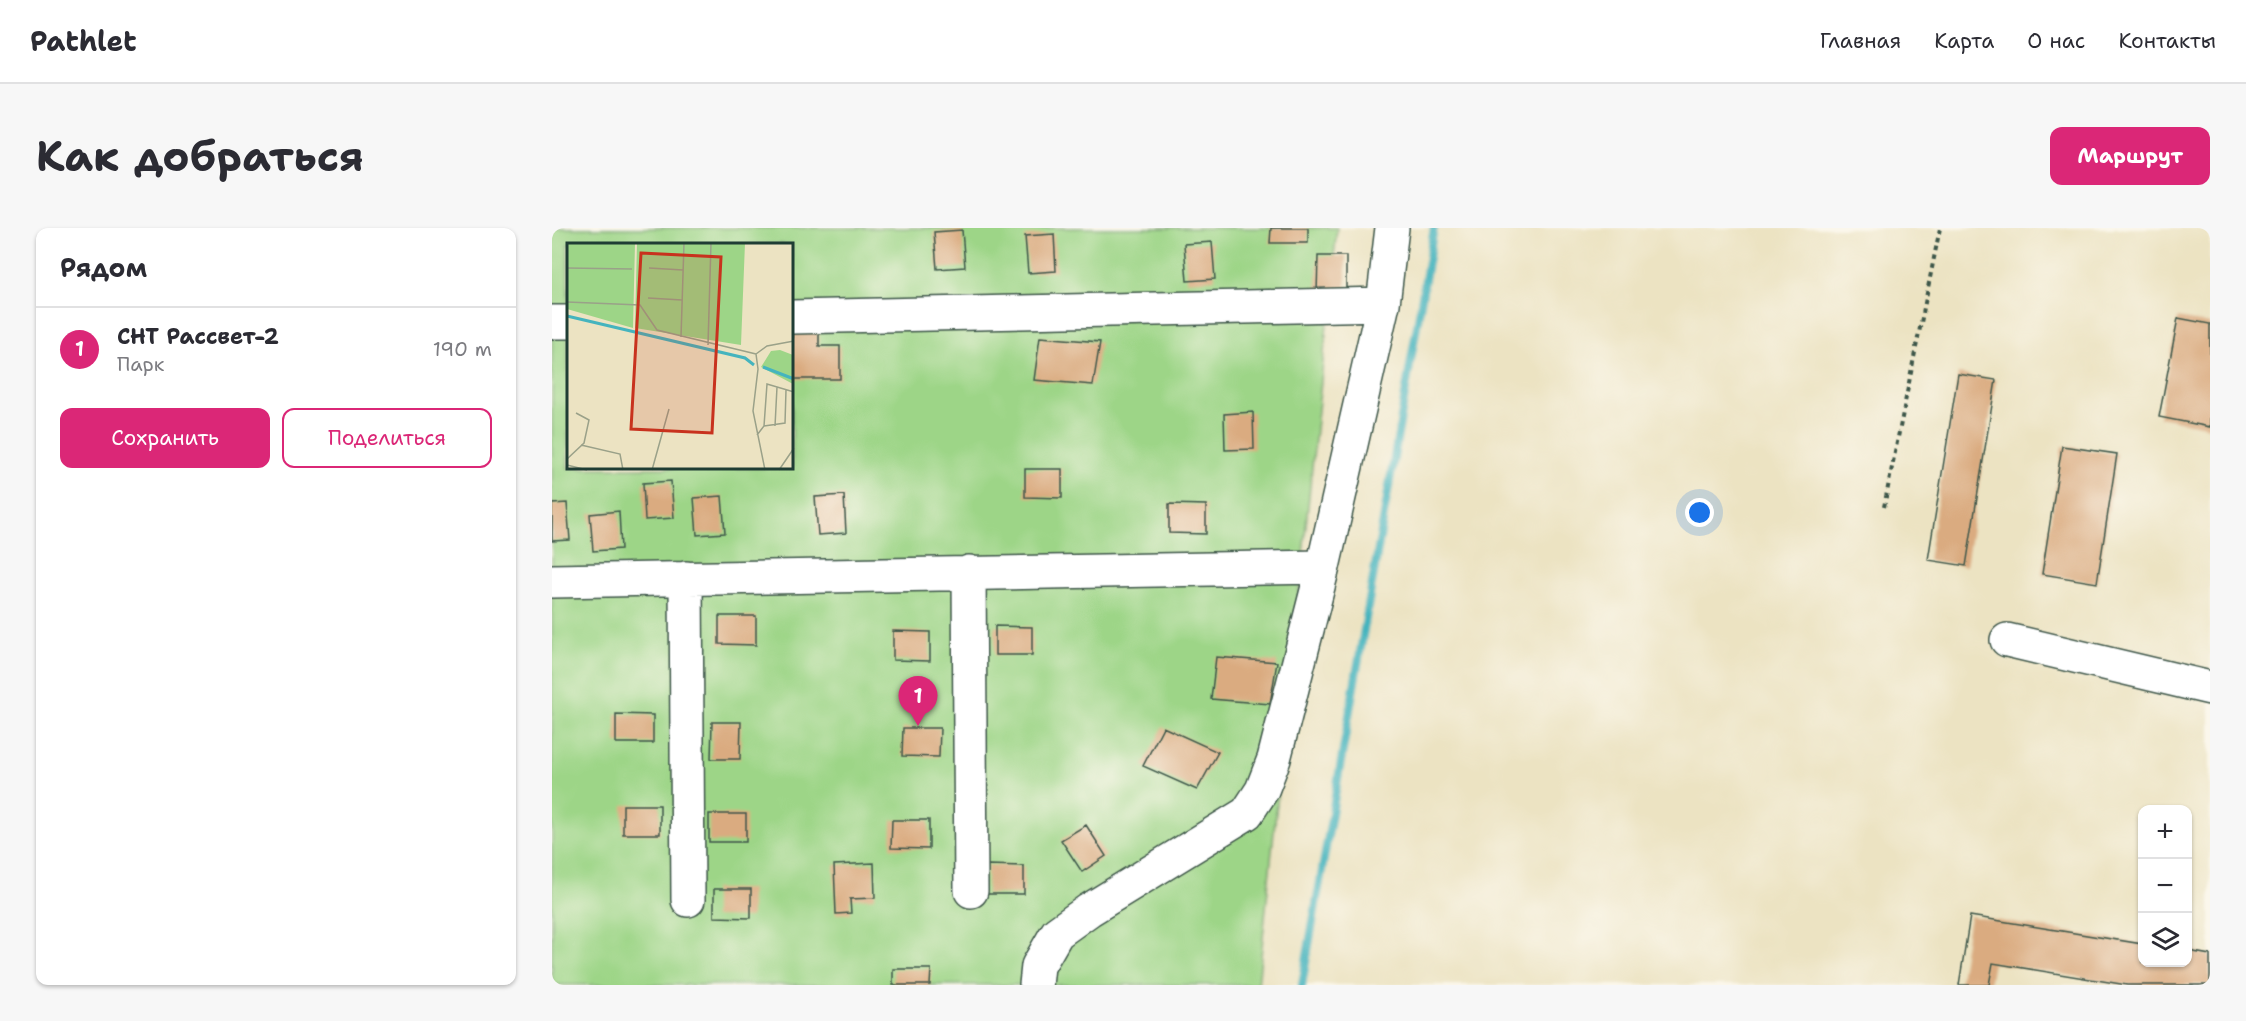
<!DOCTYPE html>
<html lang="ru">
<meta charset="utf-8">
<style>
:root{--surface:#fff;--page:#f7f7f7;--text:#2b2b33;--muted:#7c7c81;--line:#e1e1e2;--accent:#db2777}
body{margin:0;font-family:"Shantell Sans",sans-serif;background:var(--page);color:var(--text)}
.controls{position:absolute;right:18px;bottom:18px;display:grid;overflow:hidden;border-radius:12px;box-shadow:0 2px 4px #0004}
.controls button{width:54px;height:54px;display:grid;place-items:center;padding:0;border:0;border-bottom:2px solid var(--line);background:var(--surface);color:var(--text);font:30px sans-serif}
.you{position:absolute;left:1148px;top:285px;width:21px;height:21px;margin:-15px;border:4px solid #fff;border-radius:50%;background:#1a73e8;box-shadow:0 0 0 9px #1a73e833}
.badge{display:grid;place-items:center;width:39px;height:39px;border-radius:50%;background:var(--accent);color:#fff;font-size:20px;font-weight:700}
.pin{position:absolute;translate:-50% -50px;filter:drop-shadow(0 2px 3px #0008)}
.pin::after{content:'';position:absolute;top:32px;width:21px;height:18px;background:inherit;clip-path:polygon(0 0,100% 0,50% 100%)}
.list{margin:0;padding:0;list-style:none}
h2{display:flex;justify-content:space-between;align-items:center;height:78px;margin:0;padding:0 24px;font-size:26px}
h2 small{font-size:20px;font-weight:400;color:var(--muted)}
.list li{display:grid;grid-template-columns:39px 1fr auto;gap:18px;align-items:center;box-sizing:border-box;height:84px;padding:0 24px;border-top:2px solid var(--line)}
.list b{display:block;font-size:22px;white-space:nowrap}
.list p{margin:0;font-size:20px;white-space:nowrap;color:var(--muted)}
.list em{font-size:20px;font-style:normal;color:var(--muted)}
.actions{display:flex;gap:12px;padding:18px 24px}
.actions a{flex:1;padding:14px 0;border:2px solid var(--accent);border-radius:12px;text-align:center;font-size:21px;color:var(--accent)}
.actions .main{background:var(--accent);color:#fff}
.icon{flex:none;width:33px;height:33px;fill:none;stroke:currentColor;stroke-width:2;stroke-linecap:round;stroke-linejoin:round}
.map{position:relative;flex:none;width:1658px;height:757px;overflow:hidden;border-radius:12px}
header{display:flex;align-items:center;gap:36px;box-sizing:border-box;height:84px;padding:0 30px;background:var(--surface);border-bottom:2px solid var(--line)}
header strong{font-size:28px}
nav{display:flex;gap:33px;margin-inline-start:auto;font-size:21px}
.intro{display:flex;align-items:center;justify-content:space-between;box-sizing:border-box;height:144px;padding:0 36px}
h1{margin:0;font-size:42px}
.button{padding:15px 27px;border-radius:12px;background:var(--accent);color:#fff;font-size:21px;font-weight:700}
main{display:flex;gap:36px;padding:0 36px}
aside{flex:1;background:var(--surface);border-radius:12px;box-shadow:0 2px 4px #0004}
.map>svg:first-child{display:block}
.green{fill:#9dd587;stroke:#5e895e;stroke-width:1.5;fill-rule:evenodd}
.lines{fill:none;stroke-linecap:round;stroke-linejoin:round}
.stream{stroke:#45b4be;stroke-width:8}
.building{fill:#daab80}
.minor-casing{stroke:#3e5649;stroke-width:36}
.path{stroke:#3e5649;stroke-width:4;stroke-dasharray:4.5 4.5;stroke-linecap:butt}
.minor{stroke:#fff;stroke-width:33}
.inset-river{fill:none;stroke:#45b4be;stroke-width:3}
.inset-road{fill:none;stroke:#9aa189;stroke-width:1.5}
.view{fill:#c8321e;fill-opacity:0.15;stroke:#c8321e;stroke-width:3}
.inset-edge{fill:none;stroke:#1f3d34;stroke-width:3}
</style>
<header>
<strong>Pathlet</strong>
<nav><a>Главная</a><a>Карта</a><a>О нас</a><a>Контакты</a></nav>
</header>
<div class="intro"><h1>Как добраться</h1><a class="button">Маршрут</a></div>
<main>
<aside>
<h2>Рядом<small></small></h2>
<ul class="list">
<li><span class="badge">1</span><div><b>СНТ Рассвет-2</b><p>Парк</p></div><em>190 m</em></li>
</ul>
<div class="actions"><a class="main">Сохранить</a><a>Поделиться</a></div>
</aside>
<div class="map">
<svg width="1658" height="757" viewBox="0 0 1658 757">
<rect width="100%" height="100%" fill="#fbf7ec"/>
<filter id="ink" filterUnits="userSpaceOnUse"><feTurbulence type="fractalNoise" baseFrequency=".0167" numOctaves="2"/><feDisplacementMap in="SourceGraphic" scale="12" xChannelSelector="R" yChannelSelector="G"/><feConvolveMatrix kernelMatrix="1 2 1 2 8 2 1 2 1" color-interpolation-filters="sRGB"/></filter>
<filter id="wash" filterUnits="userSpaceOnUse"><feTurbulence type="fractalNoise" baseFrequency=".008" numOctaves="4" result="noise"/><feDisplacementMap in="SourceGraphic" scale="24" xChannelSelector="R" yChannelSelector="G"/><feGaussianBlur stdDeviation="1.35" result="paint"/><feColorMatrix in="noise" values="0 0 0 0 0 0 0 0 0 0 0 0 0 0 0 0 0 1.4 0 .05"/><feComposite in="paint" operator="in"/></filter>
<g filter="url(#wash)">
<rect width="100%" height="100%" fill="#ece3c2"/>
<path class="green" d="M0,0H785L706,757H0ZM16,16H240V240H16Z"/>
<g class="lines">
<path class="stream" d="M750,757L882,0"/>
</g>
<g id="blocks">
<path class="building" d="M719,0H756V15H718Z
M410,2L413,39L385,41L382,4Z
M502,6L504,43L476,45L473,8Z
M660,14L663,51L635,53L632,16Z
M766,28H794V65H765Z
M1626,90L1658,96V199L1607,189Z
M267,101V118H288V151H240V102Z
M488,109L548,114L541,157L482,152Z
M1406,146L1444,152L1414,338L1376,332Z
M701,184L702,221L673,222L672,186Z
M1510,218L1565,226L1545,355L1490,346Z
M473,241H510V270L473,269Z
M119,253L122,290L93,292L91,255Z
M292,267L294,305L266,307L263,269Z
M170,268L173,305L145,307L142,270Z
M15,275L18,312L0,313V276Z
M617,276L654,277V306L617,305Z
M67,283L69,321L41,323L38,286Z
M167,388H204V417L167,416Z
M443,398L480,399V427H443Z
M341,403L378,404V433L341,432Z
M664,429L725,434L718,476L659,471Z
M64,486L101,487V515H64Z
M160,494H189L188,531H159Z
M611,499L666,524L645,562L591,538Z
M351,500H388L387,529L350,528Z
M71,577H108V606H71Z
M157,586H194V614H157Z
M340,592H377V621L339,620Z
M534,597L554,628L530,644L509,612Z
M322,635L323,670L298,671L299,685L284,686L282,637Z
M435,637L472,638V666H435Z
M162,661H199V690L162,689Z
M1418,688L1590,716V734H1636V723L1658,727V757H1575L1441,735L1437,757H1407Z
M341,741H379L378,757H341Z"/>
</g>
</g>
<g filter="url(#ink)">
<use href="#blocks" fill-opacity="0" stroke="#3e5649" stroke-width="1.5"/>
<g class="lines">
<defs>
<path id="minor" d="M240,89L831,76
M0,94H16
M417,344L419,663
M134,350L136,672
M0,353L771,339
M1455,412L1658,460
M484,757L486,738L505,705L537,682L695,585L710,562L722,531L771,339L831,76L840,0"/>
</defs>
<use href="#minor" class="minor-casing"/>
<path class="path" d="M1332,279L1388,0"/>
<use href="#minor" class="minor"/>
</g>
</g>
<g transform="translate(15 15)">
<rect width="226" height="226" fill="#ece3c2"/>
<path d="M0,0H68L66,85L0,66ZM70,0H178L174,102L68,85ZM213,107L226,112V141L194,124L204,108Z" fill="#9dd587"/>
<path class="inset-river" d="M0,73L178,115L187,122M196,124L227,136"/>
<path class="inset-road" d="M0,25L65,26M82,25L116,27M81,55L115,57M0,59L73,62L90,87L189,111M114,94L117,0M141,102L144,0M189,111L191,126L186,168L198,227M189,111L200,103L227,98M197,183L218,180L219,147M208,183L210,144M190,192L197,183L200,141L227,149M14,202L53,211L56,227M0,216L17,200L22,177L9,170M0,222L20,227M85,227L102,166M212,227L227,205"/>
<path class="view" d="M74,10L154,14L145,190L64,186Z"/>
<rect width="226" height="226" class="inset-edge"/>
</g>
</svg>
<div class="controls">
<button>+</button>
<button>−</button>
<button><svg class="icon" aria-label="layers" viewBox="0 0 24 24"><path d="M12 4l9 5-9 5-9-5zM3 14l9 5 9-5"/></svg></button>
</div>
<div class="you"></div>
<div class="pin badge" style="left:366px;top:498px">1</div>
</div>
</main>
